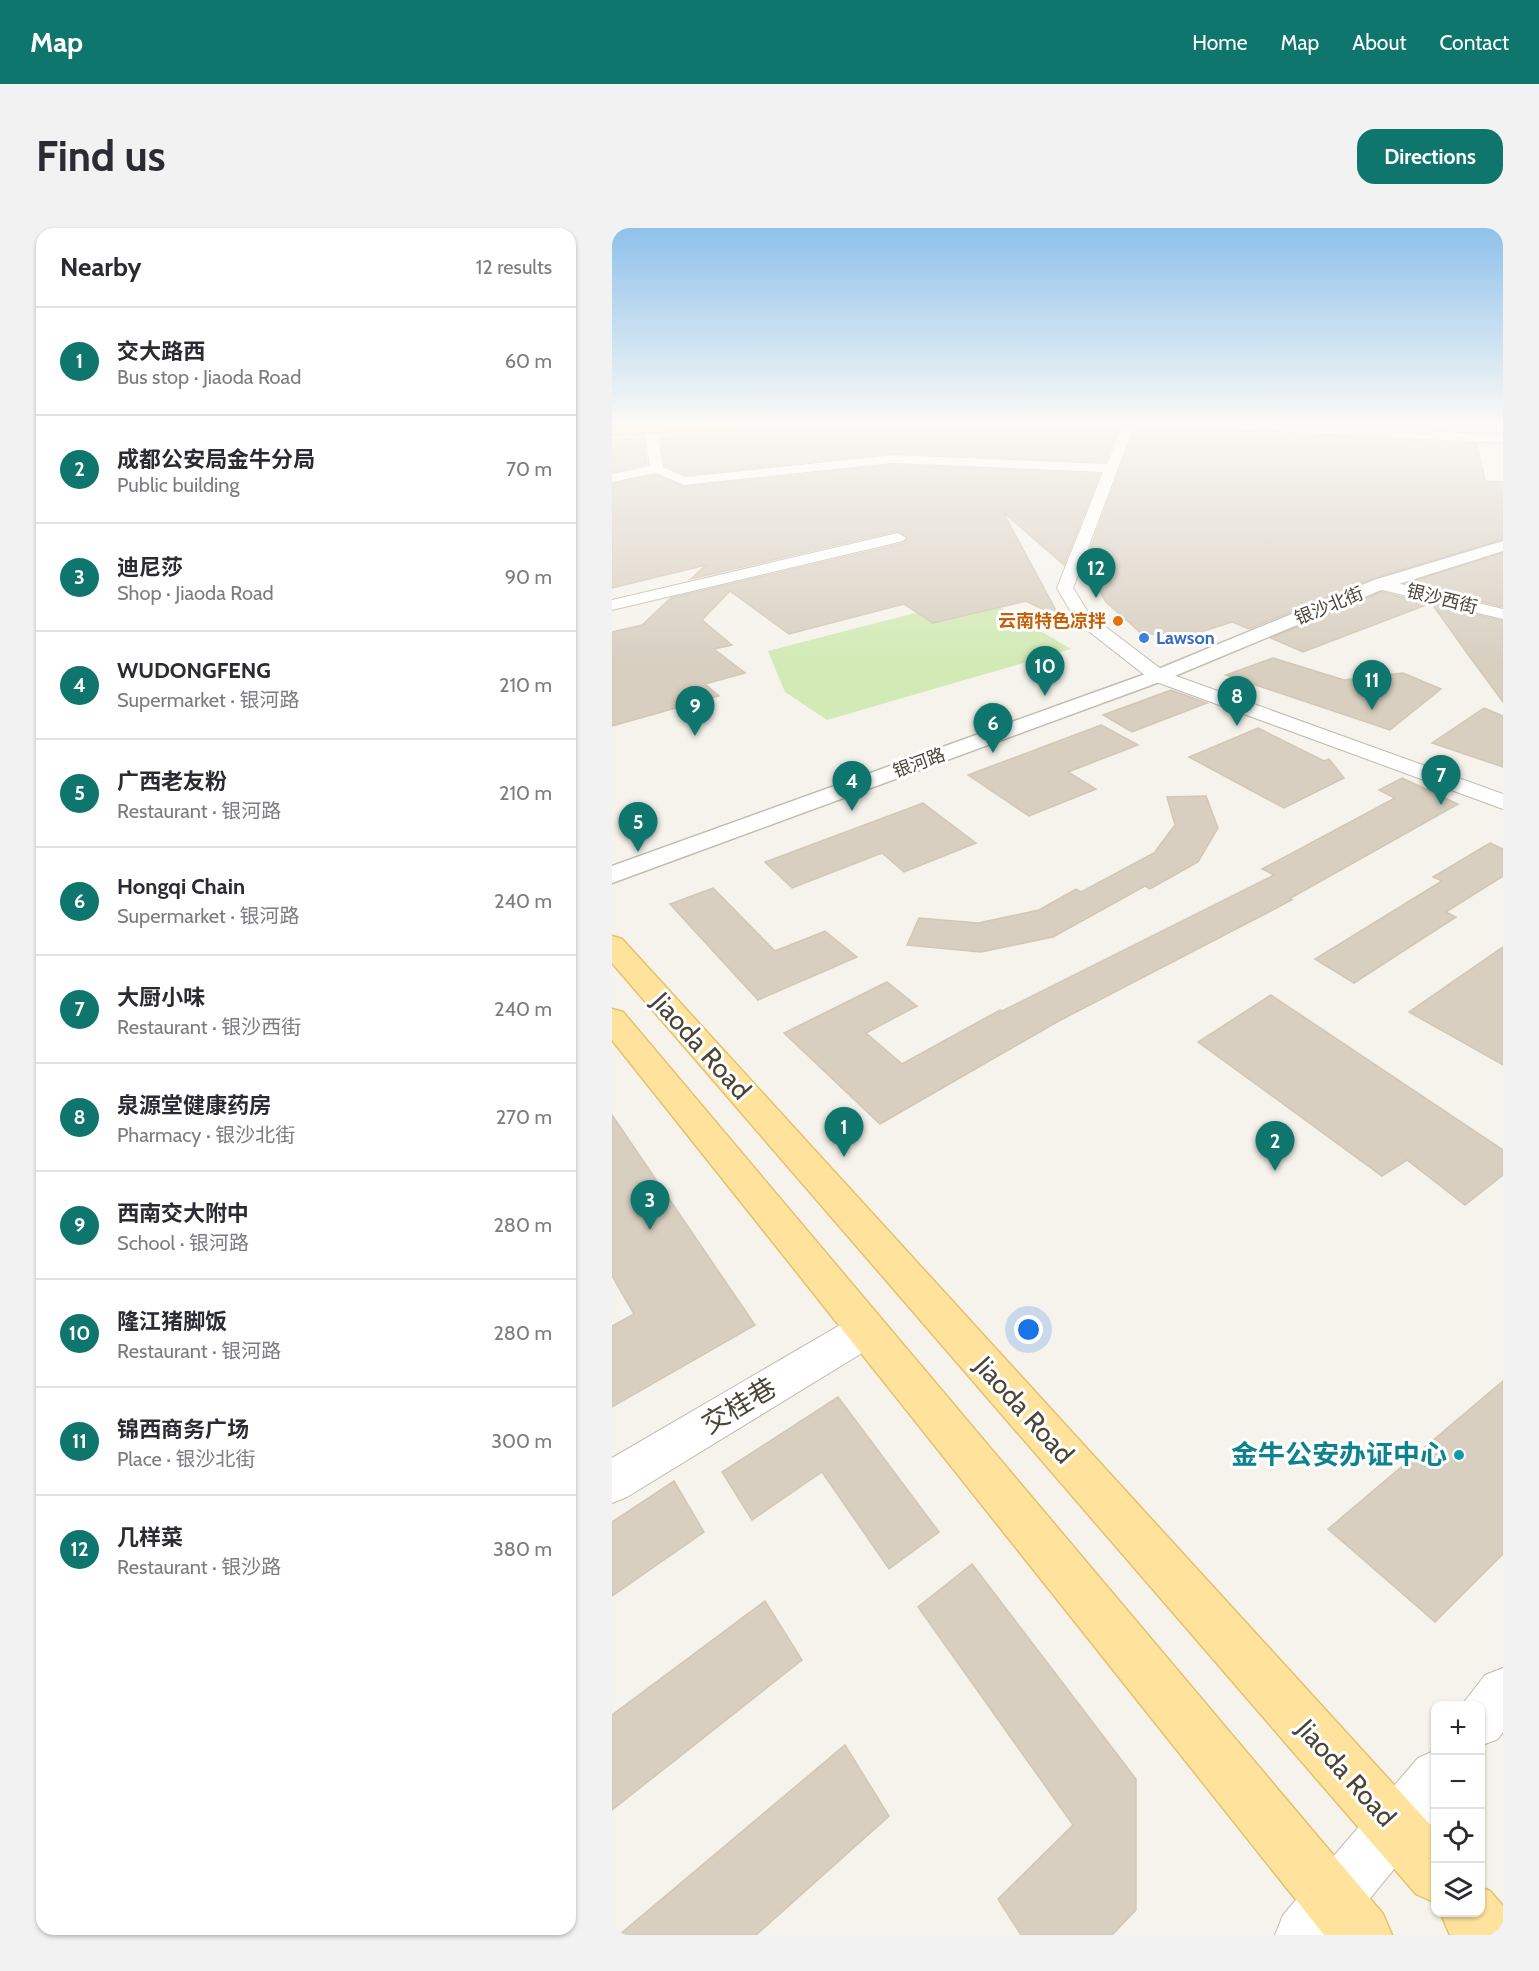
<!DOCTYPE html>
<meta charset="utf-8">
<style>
:root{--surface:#fff;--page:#f2f2f3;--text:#2b2b33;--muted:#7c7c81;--line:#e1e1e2;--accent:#0f766e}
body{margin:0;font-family:Cabin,"Noto Sans SC",sans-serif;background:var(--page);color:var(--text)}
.controls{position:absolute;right:18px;bottom:18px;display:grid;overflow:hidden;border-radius:12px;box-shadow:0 2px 4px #0004}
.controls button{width:54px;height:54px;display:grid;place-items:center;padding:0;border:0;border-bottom:2px solid var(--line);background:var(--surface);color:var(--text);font:30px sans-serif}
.you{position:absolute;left:417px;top:1102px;width:21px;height:21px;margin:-15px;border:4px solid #fff;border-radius:50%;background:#1a73e8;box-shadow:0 0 0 9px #1a73e833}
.badge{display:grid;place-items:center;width:39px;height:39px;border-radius:50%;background:var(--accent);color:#fff;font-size:20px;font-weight:700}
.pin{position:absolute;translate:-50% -50px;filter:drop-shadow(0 2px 3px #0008)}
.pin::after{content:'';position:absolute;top:32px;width:21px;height:18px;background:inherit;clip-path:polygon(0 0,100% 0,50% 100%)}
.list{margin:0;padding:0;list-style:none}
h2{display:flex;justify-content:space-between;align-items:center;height:78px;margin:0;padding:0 24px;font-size:26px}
h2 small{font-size:20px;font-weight:400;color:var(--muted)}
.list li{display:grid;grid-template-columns:39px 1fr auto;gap:18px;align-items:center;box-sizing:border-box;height:108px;padding:0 24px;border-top:2px solid var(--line)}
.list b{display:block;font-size:22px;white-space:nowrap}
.list p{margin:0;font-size:20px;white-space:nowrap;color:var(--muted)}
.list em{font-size:20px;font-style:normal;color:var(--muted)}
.icon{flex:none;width:33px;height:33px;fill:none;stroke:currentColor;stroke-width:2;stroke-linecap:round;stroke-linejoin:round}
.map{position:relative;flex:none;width:891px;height:1707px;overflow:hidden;border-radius:18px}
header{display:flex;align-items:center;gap:36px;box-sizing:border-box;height:84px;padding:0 30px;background:var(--accent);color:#fff}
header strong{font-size:28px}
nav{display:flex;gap:33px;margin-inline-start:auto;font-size:21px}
.intro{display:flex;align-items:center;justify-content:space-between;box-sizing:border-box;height:144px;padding:0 36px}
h1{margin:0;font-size:42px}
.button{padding:15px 27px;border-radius:18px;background:var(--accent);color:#fff;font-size:21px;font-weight:700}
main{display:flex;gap:36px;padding:0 36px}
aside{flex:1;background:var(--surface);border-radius:18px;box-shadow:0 2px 4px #0004}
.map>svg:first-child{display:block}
.green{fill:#d2eab5}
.building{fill:#d8cfc1;stroke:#d3c7b4;stroke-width:1.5}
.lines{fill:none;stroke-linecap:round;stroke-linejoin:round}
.minor-casing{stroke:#c2bbae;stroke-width:2}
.tertiary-casing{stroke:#c2bbae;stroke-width:3}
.secondary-casing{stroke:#d6c79b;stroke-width:3}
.primary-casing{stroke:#e6c16a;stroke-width:3}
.minor{fill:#fff;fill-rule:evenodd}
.tertiary{fill:#fff;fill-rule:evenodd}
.secondary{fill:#fff3cd;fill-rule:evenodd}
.primary{fill:#ffe39c;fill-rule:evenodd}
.trunk-bridge-casing{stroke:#e0a43c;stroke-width:16;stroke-linecap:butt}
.trunk-bridge{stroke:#ffd985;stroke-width:14}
.food-dot{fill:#e8710a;stroke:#fff;stroke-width:2}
.shop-dot{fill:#3f7fe0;stroke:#fff;stroke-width:2}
.culture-dot{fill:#0f9aa8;stroke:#fff;stroke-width:2}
.labels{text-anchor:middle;stroke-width:6;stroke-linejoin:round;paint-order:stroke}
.far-street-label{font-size:18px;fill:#4b4439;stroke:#fff}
.far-food-label{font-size:18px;font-weight:bold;fill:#c56008;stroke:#fff;text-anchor:end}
.far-shop-label{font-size:18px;font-weight:bold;fill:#366cbe;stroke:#fff;text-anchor:start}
.near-street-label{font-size:27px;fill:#4b4439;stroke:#fff}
.near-culture-label{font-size:27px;font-weight:bold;fill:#0d838f;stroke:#fff;text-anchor:end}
</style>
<header>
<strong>Map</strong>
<nav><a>Home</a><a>Map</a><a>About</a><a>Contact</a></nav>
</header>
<div class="intro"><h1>Find us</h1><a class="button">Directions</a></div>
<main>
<aside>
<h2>Nearby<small>12 results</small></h2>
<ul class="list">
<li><span class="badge">1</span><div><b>交大路西</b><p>Bus stop · Jiaoda Road</p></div><em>60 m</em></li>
<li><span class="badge">2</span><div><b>成都公安局金牛分局</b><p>Public building</p></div><em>70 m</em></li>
<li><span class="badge">3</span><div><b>迪尼莎</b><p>Shop · Jiaoda Road</p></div><em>90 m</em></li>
<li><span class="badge">4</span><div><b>WUDONGFENG</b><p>Supermarket · 银河路</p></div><em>210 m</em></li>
<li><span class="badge">5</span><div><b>广西老友粉</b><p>Restaurant · 银河路</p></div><em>210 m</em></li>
<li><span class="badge">6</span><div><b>Hongqi Chain</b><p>Supermarket · 银河路</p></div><em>240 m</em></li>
<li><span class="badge">7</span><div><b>大厨小味</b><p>Restaurant · 银沙西街</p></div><em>240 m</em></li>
<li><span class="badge">8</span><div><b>泉源堂健康药房</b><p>Pharmacy · 银沙北街</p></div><em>270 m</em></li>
<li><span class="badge">9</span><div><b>西南交大附中</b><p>School · 银河路</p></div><em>280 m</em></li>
<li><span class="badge">10</span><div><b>隆江猪脚饭</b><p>Restaurant · 银河路</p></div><em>280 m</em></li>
<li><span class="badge">11</span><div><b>锦西商务广场</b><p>Place · 银沙北街</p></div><em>300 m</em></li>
<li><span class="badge">12</span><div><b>几样菜</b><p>Restaurant · 银沙路</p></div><em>380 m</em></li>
</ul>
</aside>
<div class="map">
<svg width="891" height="1707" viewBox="0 0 891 1707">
<rect width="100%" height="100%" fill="#f6f3ec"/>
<path class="green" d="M369,368L459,421L215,492L173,464L156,423Z"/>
<path class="building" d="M220,195H448L483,200L506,201L493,234L280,225L74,247L53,237L48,210Z
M556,195L580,196L588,201L865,216L873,253L891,254V311L761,350L637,401L620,394L573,409L529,405L494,374L474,340H471L523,201Z
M25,210L24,212L31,211L35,236L0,244V211Z
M280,237L488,246L452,337L391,284L448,390L414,373L321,395L292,376L177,406L118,363L90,392L120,417L102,421L133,445L93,456L107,468L0,498V404L30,397L59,370L292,315L296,310L285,303L79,351L94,337L0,360V256L44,247L72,259Z
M891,325V379L796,355Z
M770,364L817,376L691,424L659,410Z
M820,376L891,393V474L855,425Z
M661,430L732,452L791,445L829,461L778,502L614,447Z
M559,462L595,475L520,504L491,487Z
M872,480L891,488V539L820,515Z
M489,497L526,517L456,544L484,561L417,588L356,547Z
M646,500L712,533L717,531L732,550L672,580L577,529Z
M790,550L846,576L677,671L680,672L445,794L268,896L172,805L275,754L305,778L254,805L290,836L388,782L390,783L662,647L650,641L783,570L767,562Z
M594,568L606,600L586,634L538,661L533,658L441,709L369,724L295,717L307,690L366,695L427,682L464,661L469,664L542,625L563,597L555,569Z
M311,575L364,615L292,644L270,625L180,660L153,634Z
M878,615L891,621V648L834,684L844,689L742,755L703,731L830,653L821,649Z
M101,660L163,723L213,703L245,729L146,772L58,676Z
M891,719V837L797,784Z
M659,767L891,922V947L853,977L795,932L770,948L586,814Z
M0,887L143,1097L0,1179V1098L22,1086L0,1048Z
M891,1153V1326L823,1394L716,1301Z
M226,1169L327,1304L277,1341L210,1244L140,1292L110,1244Z
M62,1253L92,1304L0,1368V1294Z
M360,1336L524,1551V1682L500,1707H409L386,1671L461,1597L306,1379Z
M153,1373L190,1432L0,1582V1487Z
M233,1517L277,1588L144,1707H7Z"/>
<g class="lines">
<defs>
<path id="minor" d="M511,195H523L461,360L478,387L553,444L891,566V581L539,452L465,394L445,360L491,244L280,235L72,257L44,245L0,254V246L38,238L32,202L38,198L44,202L51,239L74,249L280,227L495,236Z
M582,195H649L891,207V215L588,199Z
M286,305L294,310L291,313L0,382V372Z
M768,351L891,381V391L762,360L760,356Z
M254,1085L268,1090L273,1102L268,1114L15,1269L0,1275V1230L240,1090Z
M891,1440V1504L886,1511L868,1518V1478H849L873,1447Z
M824,1522V1590L728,1707H663L671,1687L806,1530Z"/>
<path id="tertiary" d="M891,313V323L774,360L553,452L0,655V638L539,444L762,352Z"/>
<path id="secondary" d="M99,195H151L145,199L50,206L44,202L50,198Z"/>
<path id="primary" d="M0,708L10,711L824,1603V1675L804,1666L0,735Z
M0,781L11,784L771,1686L780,1707H712L0,812Z
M868,1659L878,1663L891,1678V1707H838L828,1684H868Z"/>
</defs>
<use href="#minor" class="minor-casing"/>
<use href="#tertiary" class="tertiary-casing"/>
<use href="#secondary" class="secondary-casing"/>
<use href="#primary" class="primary-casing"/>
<use href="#minor" class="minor"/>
<use href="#tertiary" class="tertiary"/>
<use href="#secondary" class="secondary"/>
<use href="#primary" class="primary"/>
<defs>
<path id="trunk-bridge" d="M0,200L87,195"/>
</defs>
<use href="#trunk-bridge" class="trunk-bridge-casing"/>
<use href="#trunk-bridge" class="trunk-bridge"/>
</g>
<linearGradient id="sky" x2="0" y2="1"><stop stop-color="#8fc1ec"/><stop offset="0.45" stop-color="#fbfaf6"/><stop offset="1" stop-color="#fbfaf6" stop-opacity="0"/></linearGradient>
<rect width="891" height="434" fill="url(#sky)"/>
<circle class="food-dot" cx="506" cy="393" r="6"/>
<circle class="shop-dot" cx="532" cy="410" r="6"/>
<circle class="culture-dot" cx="847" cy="1227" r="6"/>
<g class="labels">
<g class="far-street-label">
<text transform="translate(830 371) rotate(14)" y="6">银沙西街</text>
<text transform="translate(717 378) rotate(-22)" y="6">银沙北街</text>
<text transform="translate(307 535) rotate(-20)" y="6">银河路</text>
</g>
<g class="far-food-label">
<text x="494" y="399">云南特色凉拌</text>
</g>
<g class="far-shop-label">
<text x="544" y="416">Lawson</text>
</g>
<g class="near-street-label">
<text transform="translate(89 818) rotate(48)" y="9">Jiaoda Road</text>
<text transform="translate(127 1178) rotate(-31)" y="9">交桂巷</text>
<text transform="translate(412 1182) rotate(48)" y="9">Jiaoda Road</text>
<text transform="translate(734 1545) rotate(48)" y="9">Jiaoda Road</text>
</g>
<g class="near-culture-label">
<text x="835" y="1236">金牛公安办证中心</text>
</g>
</g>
</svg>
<div class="controls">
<button>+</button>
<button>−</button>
<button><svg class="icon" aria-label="locate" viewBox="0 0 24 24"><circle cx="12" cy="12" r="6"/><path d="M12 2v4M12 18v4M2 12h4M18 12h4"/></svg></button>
<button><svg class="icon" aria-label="layers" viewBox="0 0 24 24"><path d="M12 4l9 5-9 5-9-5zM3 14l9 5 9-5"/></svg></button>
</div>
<div class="you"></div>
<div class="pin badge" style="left:232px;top:929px">1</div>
<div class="pin badge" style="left:663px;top:943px">2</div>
<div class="pin badge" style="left:38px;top:1002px">3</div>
<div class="pin badge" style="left:240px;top:583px">4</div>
<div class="pin badge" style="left:26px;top:624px">5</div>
<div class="pin badge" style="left:381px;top:525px">6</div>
<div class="pin badge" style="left:829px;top:577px">7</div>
<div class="pin badge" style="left:625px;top:498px">8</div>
<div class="pin badge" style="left:83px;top:508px">9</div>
<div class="pin badge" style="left:433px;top:468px">10</div>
<div class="pin badge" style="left:760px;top:482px">11</div>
<div class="pin badge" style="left:484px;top:370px">12</div>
</div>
</main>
